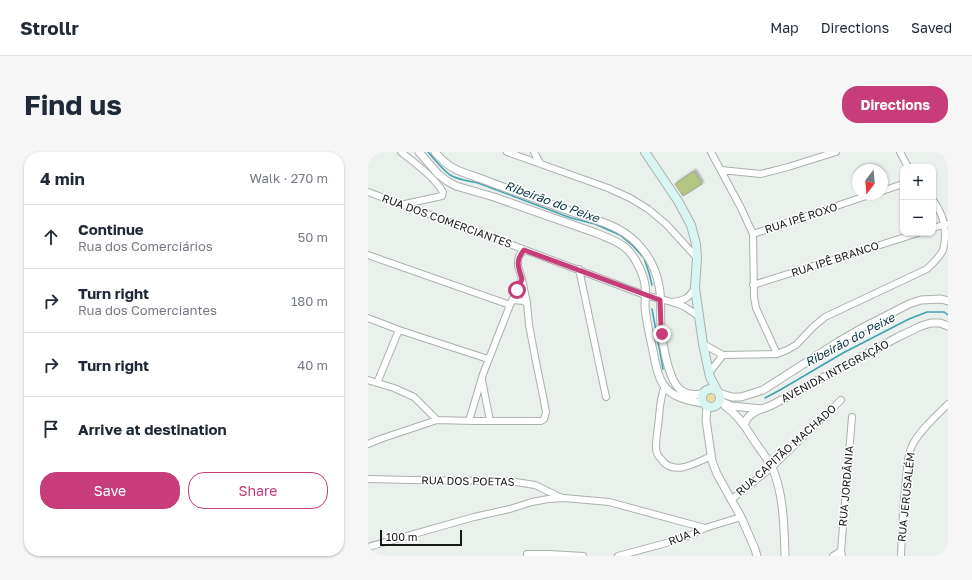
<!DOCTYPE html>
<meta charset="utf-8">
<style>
:root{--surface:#fff;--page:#f6f6f7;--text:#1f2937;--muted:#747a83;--line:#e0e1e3;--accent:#c63d79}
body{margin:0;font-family:"Golos Text",sans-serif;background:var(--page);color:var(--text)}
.controls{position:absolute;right:12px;top:12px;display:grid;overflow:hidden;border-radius:8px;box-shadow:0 1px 3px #0004}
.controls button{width:36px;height:36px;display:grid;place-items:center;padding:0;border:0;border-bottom:1px solid var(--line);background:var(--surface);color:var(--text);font:20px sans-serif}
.compass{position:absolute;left:484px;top:12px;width:36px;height:36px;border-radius:50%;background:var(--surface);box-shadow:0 1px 3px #0004;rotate:196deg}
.scale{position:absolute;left:12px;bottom:10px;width:82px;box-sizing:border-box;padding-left:4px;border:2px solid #181a18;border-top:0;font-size:11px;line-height:14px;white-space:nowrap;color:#181a18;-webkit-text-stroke:3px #fff;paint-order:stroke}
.stop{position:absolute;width:12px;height:12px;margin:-9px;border:3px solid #c63d79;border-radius:50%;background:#fff}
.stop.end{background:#c63d79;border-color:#fff;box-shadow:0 1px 4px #0008}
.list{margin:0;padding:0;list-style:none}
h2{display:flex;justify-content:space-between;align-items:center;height:52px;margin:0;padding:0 16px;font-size:17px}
h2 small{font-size:13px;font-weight:400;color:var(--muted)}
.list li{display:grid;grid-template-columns:26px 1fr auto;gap:12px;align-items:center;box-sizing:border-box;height:64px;padding:0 16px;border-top:1px solid var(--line)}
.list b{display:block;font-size:15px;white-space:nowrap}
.list p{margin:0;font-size:13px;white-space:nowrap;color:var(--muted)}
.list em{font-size:13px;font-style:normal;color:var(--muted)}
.actions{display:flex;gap:8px;padding:12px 16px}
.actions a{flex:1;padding:9px 0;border:1px solid var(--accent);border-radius:16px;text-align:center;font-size:14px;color:var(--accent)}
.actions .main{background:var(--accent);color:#fff}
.icon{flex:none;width:22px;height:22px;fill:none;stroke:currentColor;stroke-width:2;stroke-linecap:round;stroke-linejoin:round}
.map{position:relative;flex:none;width:580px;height:404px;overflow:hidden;border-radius:16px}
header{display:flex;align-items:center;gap:24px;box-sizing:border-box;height:56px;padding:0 20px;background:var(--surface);border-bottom:1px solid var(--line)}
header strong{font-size:19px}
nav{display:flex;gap:22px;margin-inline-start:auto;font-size:14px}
.intro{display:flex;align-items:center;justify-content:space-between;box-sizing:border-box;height:96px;padding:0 24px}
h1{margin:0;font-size:28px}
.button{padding:10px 18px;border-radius:16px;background:var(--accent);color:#fff;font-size:14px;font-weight:700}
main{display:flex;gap:24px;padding:0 24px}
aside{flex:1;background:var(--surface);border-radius:16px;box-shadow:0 1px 3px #0004}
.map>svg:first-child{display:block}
.green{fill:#efdba6}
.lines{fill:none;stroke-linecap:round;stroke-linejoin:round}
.stream{stroke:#40a1b3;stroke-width:1.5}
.building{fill:#b4c682;stroke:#9fa19a;filter:url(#shadow)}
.minor-casing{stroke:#aab0ab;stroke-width:8}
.tertiary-casing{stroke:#aab0ab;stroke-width:9}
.secondary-casing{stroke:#aab0ab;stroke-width:10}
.minor{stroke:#fff;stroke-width:6}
.tertiary{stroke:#fff;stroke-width:7}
.secondary{stroke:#d9f5f1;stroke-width:8}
.route{stroke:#c63d79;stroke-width:5}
.labels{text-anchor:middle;stroke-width:3;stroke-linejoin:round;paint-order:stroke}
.street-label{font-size:11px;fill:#181a18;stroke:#fff}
.water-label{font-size:12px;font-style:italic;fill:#03323b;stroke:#fff}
</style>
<header>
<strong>Strollr</strong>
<nav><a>Map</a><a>Directions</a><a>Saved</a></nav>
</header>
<div class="intro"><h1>Find us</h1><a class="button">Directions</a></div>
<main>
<aside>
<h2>4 min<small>Walk · 270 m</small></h2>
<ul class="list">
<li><svg class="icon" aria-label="ahead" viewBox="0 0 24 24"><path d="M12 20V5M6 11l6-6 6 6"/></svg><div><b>Continue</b><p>Rua dos Comerciários</p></div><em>50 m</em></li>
<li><svg class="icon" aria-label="right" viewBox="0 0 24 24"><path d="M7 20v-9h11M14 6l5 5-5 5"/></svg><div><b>Turn right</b><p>Rua dos Comerciantes</p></div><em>180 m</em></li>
<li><svg class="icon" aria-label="right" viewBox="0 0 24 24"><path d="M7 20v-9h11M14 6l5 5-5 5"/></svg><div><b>Turn right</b></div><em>40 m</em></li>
<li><svg class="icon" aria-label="arrive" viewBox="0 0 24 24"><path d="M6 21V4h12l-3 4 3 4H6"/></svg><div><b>Arrive at destination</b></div></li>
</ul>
<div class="actions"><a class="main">Save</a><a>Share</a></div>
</aside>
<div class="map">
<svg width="580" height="404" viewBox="0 0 580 404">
<defs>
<filter id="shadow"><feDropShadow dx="2" dy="-2" stdDeviation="1" flood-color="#0004"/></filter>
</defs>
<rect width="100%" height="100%" fill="#eaf0eb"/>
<path class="green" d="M336 247a7 7 0 1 1 14 0a7 7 0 1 1-14 0Z"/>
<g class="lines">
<path class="stream" d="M60,0C67,8 74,17 82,23C91,28 100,29 110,31L203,66L227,72L252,83L265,94L276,106L281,121L284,133
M284,157L295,217
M397,246L412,238L475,201L541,167L559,160H576L580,163"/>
</g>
<path class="building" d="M326,19L334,32L315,44L307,32Z"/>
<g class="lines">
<defs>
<path id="minor" d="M33,0C47,11 66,25 75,40L74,44L37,52
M139,0L240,36L262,46L280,57L298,72L329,106
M166,0L172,11
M343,0L372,54L385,82L386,145L388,156L409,202
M532,0L540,15
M353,18L393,22L420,15L468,0
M514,39L535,32
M0,40L136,90L277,143C290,147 305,149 317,155C322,158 326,161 330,164
M565,76L578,72
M385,82L504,42
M0,103L142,153
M211,117L238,245
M385,133L550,81
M145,148L155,149L159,151
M304,150C317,148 320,147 327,136
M0,166L31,178L120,207
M335,192L355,203L409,202L419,198L428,193L445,175L457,165L559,117C565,111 572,105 575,98C580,79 576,63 565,48
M341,221L355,203
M0,228L26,236L46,245L69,268
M114,228L122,269
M9,231L31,178
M297,234C291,247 292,261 290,274C289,281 288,289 288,296C288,300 290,304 293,307C305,325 328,311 343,304
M101,269L115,222L142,153L154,127
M0,292L15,286L69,268L106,269H173L176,267L178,260L175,244L168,210L161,173L159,151L154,127L150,114V109L151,104L156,98
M0,327L42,328L141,329L167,333L194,346
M363,348L404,315L473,248
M0,395L106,365L142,357L164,350L180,347L196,346L241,350L337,376L373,365
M159,402H181L215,404
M250,404L302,390L323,383L337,376
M465,404L473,399
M474,404L473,399L484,265
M533,404C534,378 535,353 538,327C539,316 539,304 544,294C550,280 569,263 580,252"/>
<path id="tertiary" d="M51,0L70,22L79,29L88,34L126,45L228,81C237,85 247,88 255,94C266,101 275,121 277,133C278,140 277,148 277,155C278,168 281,181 284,194C291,231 293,245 335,251
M67,0C83,20 96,20 119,29C145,39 172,48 199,58C228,69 255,72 275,98C283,108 289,122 291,134C294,147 292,161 293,174C294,189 300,230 314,239C320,243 327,243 334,242
M351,241L364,245H373L395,238L470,190L496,175L541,152L553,148L573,147L580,149
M352,249L363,254L394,257L404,253L530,185L553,174L563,171H572L580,174
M357,254C369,262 378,275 385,287C391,296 399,306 404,315C416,343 416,374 417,404
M339,255L338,268L344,309L349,322L373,365L387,397L389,404
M376,273C379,264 384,261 393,257"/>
<path id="secondary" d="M277,0L310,49L323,73L328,92L329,106L327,136L335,192L342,225L350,240
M334 246a9 9 0 1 1 18 0a9 9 0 1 1-18 0Z"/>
</defs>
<use href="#minor" class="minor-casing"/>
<use href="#tertiary" class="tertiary-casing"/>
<use href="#secondary" class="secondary-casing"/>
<use href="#minor" class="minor"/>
<use href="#tertiary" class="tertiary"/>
<use href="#secondary" class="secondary"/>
</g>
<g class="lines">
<path class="route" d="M149,138L154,127C150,114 147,109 156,98L292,148L293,174L294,182"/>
</g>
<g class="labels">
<g class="street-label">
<text transform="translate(433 66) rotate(-18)" y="4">RUA IPÊ ROXO</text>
<text transform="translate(79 69) rotate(20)" y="4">RUA DOS COMERCIANTES</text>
<text transform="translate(467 107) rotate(-18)" y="4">RUA IPÊ BRANCO</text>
<text transform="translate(467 219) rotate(-28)" y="4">AVENIDA INTEGRAÇÃO</text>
<text transform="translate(418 298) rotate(-42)" y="4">RUA CAPITÃO MACHADO</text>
<text transform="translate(100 329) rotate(1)" y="4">RUA DOS POETAS</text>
<text transform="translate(478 334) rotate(-85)" y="4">RUA JORDÂNIA</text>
<text transform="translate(538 345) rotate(-84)" y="4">RUA JERUSALÉM</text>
<text transform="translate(316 384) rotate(-21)" y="4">RUA A</text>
</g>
<g class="water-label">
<text transform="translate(184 50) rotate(20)" y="4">Ribeirão do Peixe</text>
<text transform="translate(482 188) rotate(-28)" y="4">Ribeirão do Peixe</text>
</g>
</g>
</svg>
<div class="controls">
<button>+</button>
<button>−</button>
</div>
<svg class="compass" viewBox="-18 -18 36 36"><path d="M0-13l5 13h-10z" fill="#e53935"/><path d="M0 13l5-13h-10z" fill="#747a83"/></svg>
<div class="scale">100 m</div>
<div class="stop" style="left:149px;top:138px"></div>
<div class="stop end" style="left:294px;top:182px"></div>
</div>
</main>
